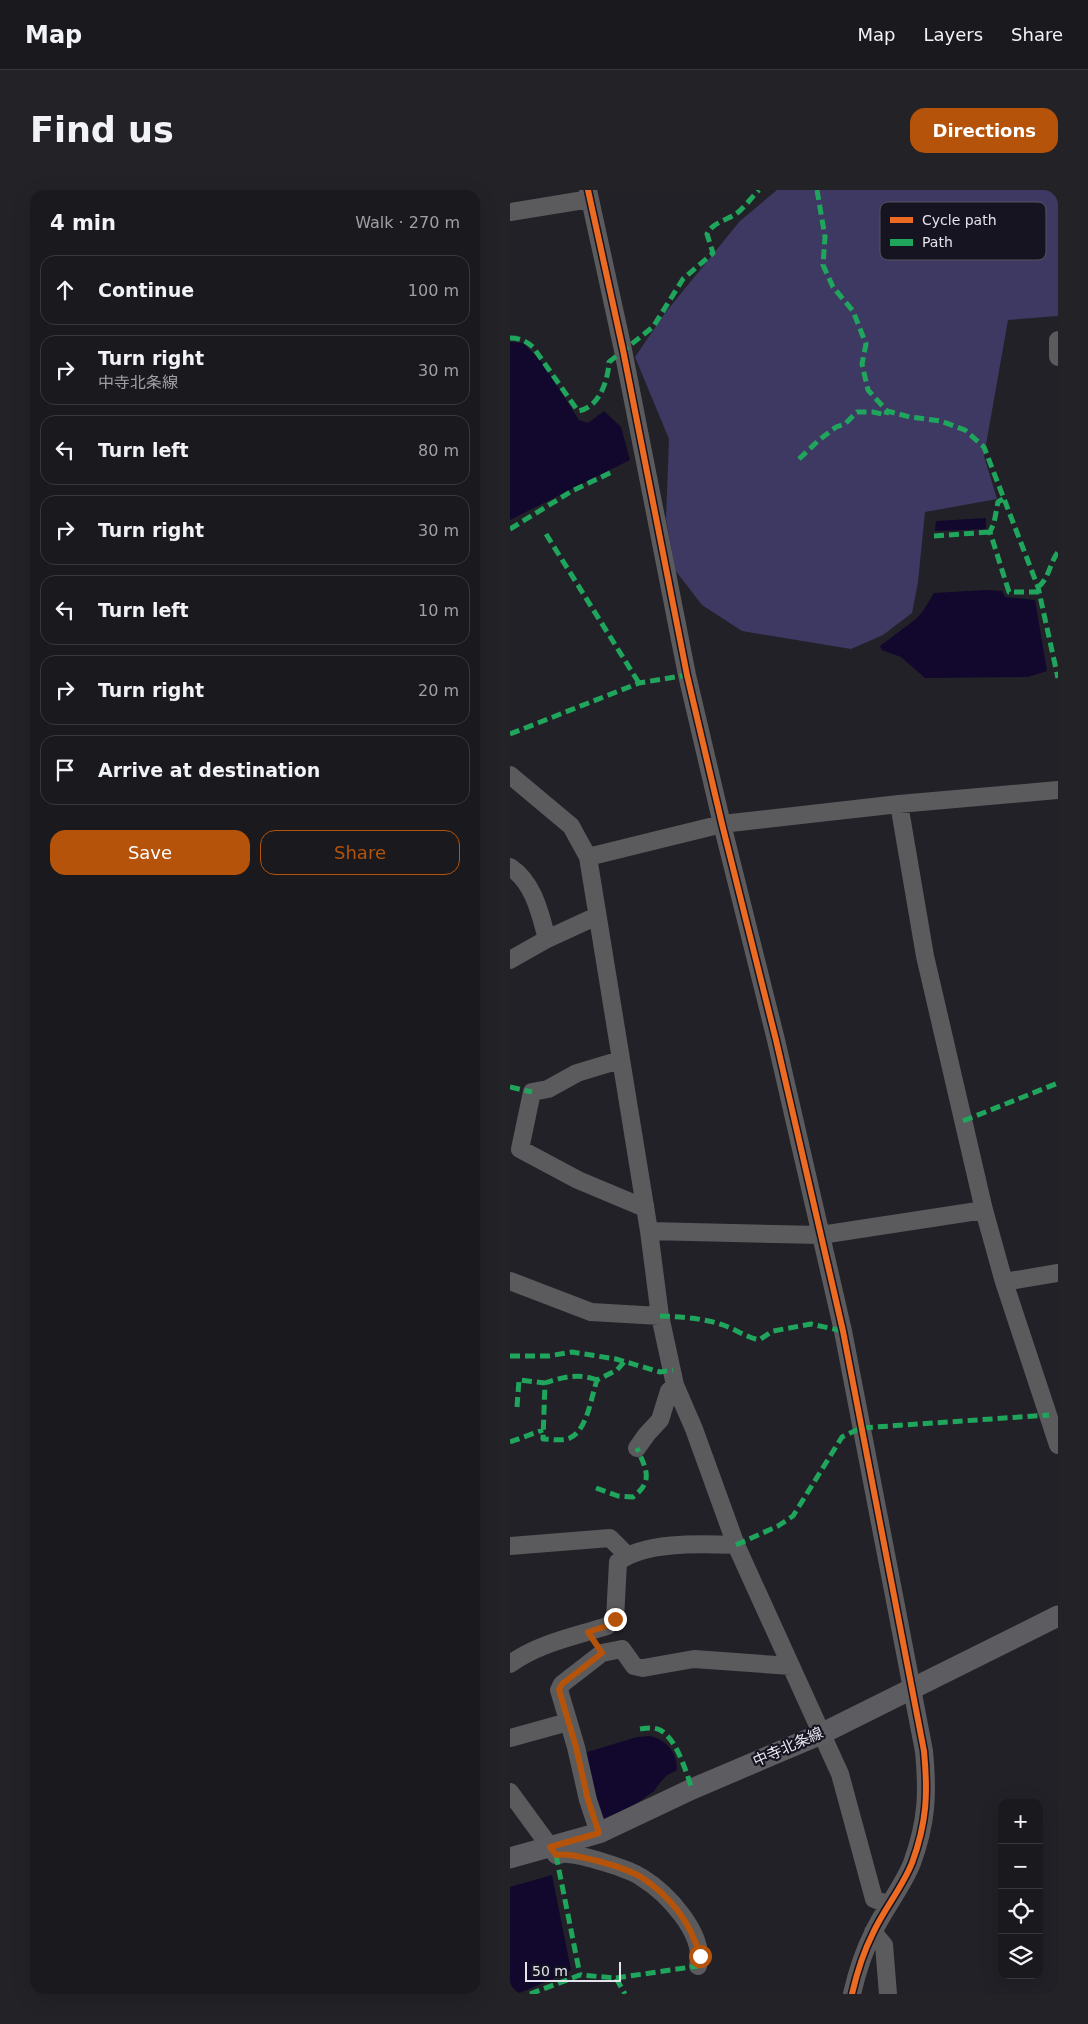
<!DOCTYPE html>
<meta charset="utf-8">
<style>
:root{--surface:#1a191e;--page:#232227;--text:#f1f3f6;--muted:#9fa0a4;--line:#38383c;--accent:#b45309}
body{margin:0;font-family:"DejaVu Sans","Noto Sans JP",sans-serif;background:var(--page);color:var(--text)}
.controls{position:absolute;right:15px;bottom:15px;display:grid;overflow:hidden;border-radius:10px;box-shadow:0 5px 20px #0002}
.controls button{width:45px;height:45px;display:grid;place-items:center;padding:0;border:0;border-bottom:1px solid var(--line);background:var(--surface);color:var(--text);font:25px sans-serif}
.scale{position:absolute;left:15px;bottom:12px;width:96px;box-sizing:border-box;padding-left:5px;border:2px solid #e4e4ed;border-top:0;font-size:14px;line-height:18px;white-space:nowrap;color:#e4e4ed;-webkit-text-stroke:4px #161421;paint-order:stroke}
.stop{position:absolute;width:15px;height:15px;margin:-11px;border:4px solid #b45309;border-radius:50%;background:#fff}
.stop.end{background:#b45309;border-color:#fff;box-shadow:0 1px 5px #0008}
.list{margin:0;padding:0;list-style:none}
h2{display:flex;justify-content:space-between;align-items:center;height:65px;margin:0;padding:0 20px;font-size:21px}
h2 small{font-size:16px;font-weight:400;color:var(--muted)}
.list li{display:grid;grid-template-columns:32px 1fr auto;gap:15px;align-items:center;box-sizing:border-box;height:70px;margin:0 10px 10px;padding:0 10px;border:1px solid var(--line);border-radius:15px}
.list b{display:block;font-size:19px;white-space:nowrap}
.list p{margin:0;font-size:16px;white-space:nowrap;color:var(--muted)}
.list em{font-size:16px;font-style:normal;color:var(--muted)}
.actions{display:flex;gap:10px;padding:15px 20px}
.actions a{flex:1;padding:11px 0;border:1px solid var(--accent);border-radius:15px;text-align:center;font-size:18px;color:var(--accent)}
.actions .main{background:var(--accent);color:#fff}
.icon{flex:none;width:28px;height:28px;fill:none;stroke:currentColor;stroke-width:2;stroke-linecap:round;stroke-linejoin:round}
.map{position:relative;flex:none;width:548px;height:1804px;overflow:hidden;border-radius:15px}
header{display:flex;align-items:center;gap:30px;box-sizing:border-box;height:70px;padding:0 25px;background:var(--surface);border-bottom:1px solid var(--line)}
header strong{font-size:24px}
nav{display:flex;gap:28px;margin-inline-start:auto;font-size:18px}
.intro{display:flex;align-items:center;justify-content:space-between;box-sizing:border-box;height:120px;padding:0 30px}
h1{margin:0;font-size:35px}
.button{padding:12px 22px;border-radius:15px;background:var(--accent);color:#fff;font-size:18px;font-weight:700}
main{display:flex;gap:30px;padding:0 30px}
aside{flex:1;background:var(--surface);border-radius:15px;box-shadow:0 5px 20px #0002}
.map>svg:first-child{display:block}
.forest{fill:#3e3962}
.water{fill:#12082e}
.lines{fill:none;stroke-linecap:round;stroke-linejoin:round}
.minor{stroke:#5b5b5e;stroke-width:18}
.major{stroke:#5d5c60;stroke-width:21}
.quiet{stroke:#20a55d;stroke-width:5;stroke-dasharray:10 5;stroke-linecap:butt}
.cycleway-casing{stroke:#161421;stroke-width:9}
.cycleway{stroke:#ed6a23;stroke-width:6}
.route{stroke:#b45309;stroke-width:6}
.labels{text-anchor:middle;stroke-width:4.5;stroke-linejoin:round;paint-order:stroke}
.street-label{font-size:15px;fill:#e4e4ed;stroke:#161421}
.key{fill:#161421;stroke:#54525e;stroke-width:1}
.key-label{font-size:14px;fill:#e4e4ed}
</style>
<header>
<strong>Map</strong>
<nav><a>Map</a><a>Layers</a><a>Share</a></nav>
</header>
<div class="intro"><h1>Find us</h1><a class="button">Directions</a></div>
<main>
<aside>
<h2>4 min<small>Walk · 270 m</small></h2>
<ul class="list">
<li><svg class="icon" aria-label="ahead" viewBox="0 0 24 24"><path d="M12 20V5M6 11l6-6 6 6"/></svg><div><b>Continue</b></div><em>100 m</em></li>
<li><svg class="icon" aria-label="right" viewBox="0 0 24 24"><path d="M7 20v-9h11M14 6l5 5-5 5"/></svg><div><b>Turn right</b><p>中寺北条線</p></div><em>30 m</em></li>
<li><svg class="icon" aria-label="left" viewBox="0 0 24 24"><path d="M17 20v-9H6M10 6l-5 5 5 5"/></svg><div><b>Turn left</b></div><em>80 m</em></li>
<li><svg class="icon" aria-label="right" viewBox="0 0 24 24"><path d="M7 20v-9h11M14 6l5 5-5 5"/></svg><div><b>Turn right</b></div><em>30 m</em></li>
<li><svg class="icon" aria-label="left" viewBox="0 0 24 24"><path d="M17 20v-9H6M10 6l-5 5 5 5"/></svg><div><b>Turn left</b></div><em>10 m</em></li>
<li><svg class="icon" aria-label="right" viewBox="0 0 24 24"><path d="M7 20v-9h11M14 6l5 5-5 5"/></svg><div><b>Turn right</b></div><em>20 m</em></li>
<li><svg class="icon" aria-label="arrive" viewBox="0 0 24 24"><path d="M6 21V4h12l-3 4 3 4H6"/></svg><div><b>Arrive at destination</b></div></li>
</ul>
<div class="actions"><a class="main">Save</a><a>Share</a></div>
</aside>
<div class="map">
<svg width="548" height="1804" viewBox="0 0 548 1804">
<rect width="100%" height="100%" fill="#222128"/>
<path class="forest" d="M267,0H548V126L498,130L474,266L487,309L415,322L408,392L402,423L373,445L341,459L232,441L192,415L165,380L156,329L159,249L125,167L155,123L230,31Z"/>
<path class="water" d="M0,152L13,153L32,172L69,230L78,233L94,221L111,237L120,270L0,330Z
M476,328V339L425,341L426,331Z
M475,400L492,401L495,407L525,410L537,481L518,487L420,488H415L391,467L372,460L370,456L406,429L413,421L424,403Z
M140,1546C157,1550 167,1562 167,1580L156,1586L149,1594L144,1601L116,1621L90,1631L74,1563L127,1547Z
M42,1685L61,1780L57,1783L7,1804H0V1697Z"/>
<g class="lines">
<path class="minor" d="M78,0L113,160L177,485L212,634L266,850L333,1141L414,1561C418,1603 417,1632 402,1673C392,1698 374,1719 363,1743C353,1763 347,1782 342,1804
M0,22L80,9
M548,150V167
M0,585L61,636L78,667L139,1041L150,1126L165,1195L184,1239L226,1355L330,1584L364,1709L379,1715
M389,614L415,766L474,1020L494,1092L548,1255
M78,667L212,634L389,614L548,600
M0,677C24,693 30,723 37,749
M0,770L37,749L87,726
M110,870L67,883L38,899L22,902L10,959L68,990L130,1016L135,1015
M139,1041L311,1045L474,1020
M0,1091L81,1122L150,1126
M494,1092L548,1083
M127,1258L137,1244L150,1230L159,1201L165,1195
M0,1356L100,1348L117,1365
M0,1474C29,1453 63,1447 97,1436L105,1429L108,1372C135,1351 193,1354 226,1355
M0,1548L58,1532
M0,1602L46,1665C50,1665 54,1663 57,1664C71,1664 119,1679 131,1687C157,1703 196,1744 188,1776
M89,1643L78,1610L66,1557L49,1500L52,1494L92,1463L112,1459L124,1476L133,1478L184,1469L281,1476
M363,1742L374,1755L378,1804"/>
<path class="major" d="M0,1668L89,1643L182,1599L311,1544L548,1426"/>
<path class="quiet" d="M307,0L315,47L313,75L323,97L343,121L356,154L352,174L358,200L377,221L400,227L431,231L455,240L474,257L528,397L548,488
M0,148C10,148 16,151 23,157L68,221C89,218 98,191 99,172L143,137L173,89L203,63L197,44C202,33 216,30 226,24C233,19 242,7 249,0
M289,269L309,250L326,237L335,234L347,222H363L376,225L377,221
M493,309L488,312L484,333L480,342L499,402H529
M0,339L62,301L102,282
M36,344L129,493
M424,346L480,342
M528,397C539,389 540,372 548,362
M0,544L129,493L177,485
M0,897L22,902
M453,931L548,893
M150,1126C171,1127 193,1128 213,1135C225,1139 236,1147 249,1150L263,1141L301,1134L333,1141
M0,1166H38L62,1162L106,1169L150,1182L163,1180
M87,1190C69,1183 53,1187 35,1193L33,1249C41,1249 50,1251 57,1249C77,1244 81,1207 87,1190L107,1180L114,1172
M7,1217L9,1190L35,1193
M0,1252L33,1240
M86,1298L108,1306L123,1307C144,1291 136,1279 127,1258
M226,1355L268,1336L283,1326L332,1247L351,1238L539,1225
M130,1539C136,1538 144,1537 150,1540C167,1549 176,1582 182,1599
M46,1665L70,1785
M106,1788L188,1776
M20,1804L70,1785L106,1788L115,1804"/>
<defs>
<path id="cycleway" d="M78,0L113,160L177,485L212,634L266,850L333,1141L414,1561C418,1603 417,1632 402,1673C392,1698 374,1719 363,1743C353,1763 347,1782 342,1804"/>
</defs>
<use href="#cycleway" class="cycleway-casing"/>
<use href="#cycleway" class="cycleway"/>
</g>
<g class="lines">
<path class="route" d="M105,1429L97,1436L78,1442L92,1463L52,1494L49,1500L66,1557L78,1610L89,1643L40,1657L46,1665C61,1663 73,1668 88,1671C102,1675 118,1679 131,1687C160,1706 181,1733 190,1766"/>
</g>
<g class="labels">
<g class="street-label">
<text transform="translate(278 1557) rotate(-24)" y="5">中寺北条線</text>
</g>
</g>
<rect x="370" y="12" width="166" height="58" rx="8" class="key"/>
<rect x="380" y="27" width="23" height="6" fill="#ed6a23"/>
<rect x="380" y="49" width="23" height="7" fill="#20a55d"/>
<g class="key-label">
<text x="412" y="35">Cycle path</text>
<text x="412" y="57">Path</text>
</g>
</svg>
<div class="controls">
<button>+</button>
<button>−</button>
<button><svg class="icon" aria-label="locate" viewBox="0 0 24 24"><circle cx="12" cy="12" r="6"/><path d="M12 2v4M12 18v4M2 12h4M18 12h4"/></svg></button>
<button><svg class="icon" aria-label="layers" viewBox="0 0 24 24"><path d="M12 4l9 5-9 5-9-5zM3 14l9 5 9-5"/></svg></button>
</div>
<div class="scale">50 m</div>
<div class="stop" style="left:190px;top:1766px"></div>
<div class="stop end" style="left:105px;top:1429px"></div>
</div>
</main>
